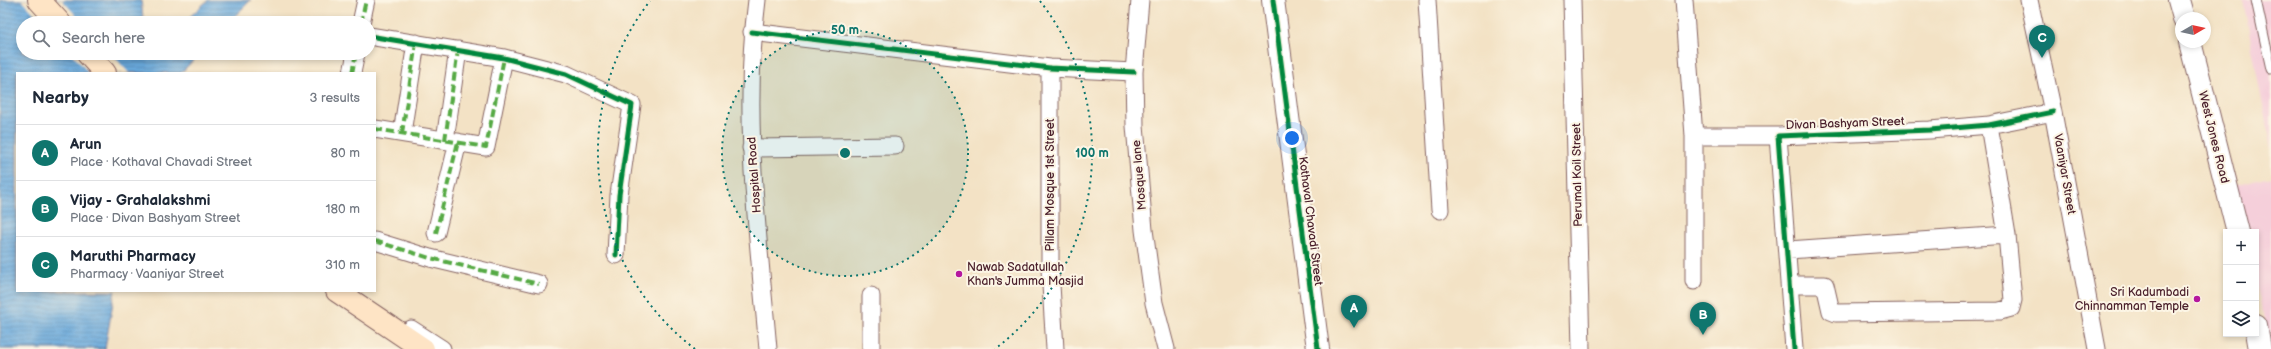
<!DOCTYPE html>
<meta charset="utf-8">
<style>
:root{--surface:#fff;--page:#f6f6f7;--text:#1f2937;--muted:#747a83;--line:#e0e1e3;--accent:#0f766e}
body{margin:0;font-family:"Balsamiq Sans",sans-serif;background:var(--page);color:var(--text)}
.controls{position:absolute;right:12px;bottom:12px;display:grid;overflow:hidden;border-radius:0px;box-shadow:0 2px 6px #0003}
.controls button{width:36px;height:36px;display:grid;place-items:center;padding:0;border:0;border-bottom:1px solid var(--line);background:var(--surface);color:var(--text);font:20px sans-serif}
.compass{position:absolute;left:2175px;top:12px;width:36px;height:36px;border-radius:50%;background:var(--surface);box-shadow:0 2px 6px #0003;rotate:81deg}
.you{position:absolute;left:1292px;top:138px;width:14px;height:14px;margin:-10px;border:3px solid #fff;border-radius:50%;background:#1a73e8;box-shadow:0 0 0 6px #1a73e833}
.badge{display:grid;place-items:center;width:26px;height:26px;border-radius:50%;background:var(--accent);color:#fff;font-size:13px;font-weight:700}
.pin{position:absolute;translate:-50% -33px;filter:drop-shadow(0 1px 2px #0008)}
.pin::after{content:'';position:absolute;top:21px;width:14px;height:12px;background:inherit;clip-path:polygon(0 0,100% 0,50% 100%)}
.list{margin:0;padding:0;list-style:none}
h2{display:flex;justify-content:space-between;align-items:center;height:52px;margin:0;padding:0 16px;font-size:17px}
h2 small{font-size:13px;font-weight:400;color:var(--muted)}
.list li{display:grid;grid-template-columns:26px 1fr auto;gap:12px;align-items:center;box-sizing:border-box;height:56px;padding:0 16px;border-top:1px solid var(--line)}
.list b{display:block;font-size:15px;white-space:nowrap}
.list p{margin:0;font-size:13px;white-space:nowrap;color:var(--muted)}
.list em{font-size:13px;font-style:normal;color:var(--muted)}
.icon{flex:none;width:22px;height:22px;fill:none;stroke:currentColor;stroke-width:2;stroke-linecap:round;stroke-linejoin:round}
.map{position:relative;flex:none;width:2271px;height:349px;overflow:hidden}
.search{position:absolute;background:var(--surface);box-shadow:0 2px 6px #0003;left:16px;top:16px;width:360px;height:44px;display:flex;align-items:center;gap:10px;box-sizing:border-box;padding:0 14px;border-radius:22px;color:var(--muted);font-size:15px}
.panel{position:absolute;background:var(--surface);box-shadow:0 2px 6px #0003;left:16px;top:72px;width:360px;height:220px;border-radius:0px}
.map>svg:first-child{display:block}
.built{fill:#f5cfda}
.water{fill:url(#water-rules);stroke:#5a6484}
.pier{fill:#f3e2c5}
.lines{fill:none;stroke-linecap:round;stroke-linejoin:round}
.service-casing{stroke:#856361;stroke-width:11}
.minor-casing{stroke:#856361;stroke-width:19}
.tertiary-casing{stroke:#856361;stroke-width:24}
.secondary-casing{stroke:#856361;stroke-width:24}
.service{stroke:#fff;stroke-width:9}
.minor{stroke:#fff;stroke-width:17}
.tertiary{stroke:#fff;stroke-width:22}
.secondary{stroke:#fee4c5;stroke-width:22}
.quiet{stroke:#57aa44;stroke-width:4;stroke-dasharray:8 4;stroke-linecap:butt}
.cycleway-casing{stroke:#fcf5e5;stroke-width:8}
.cycleway{stroke:#00873e;stroke-width:5}
.ring{fill:none;stroke:#0f766e;stroke-width:2;stroke-dasharray:2 4}
.poi-dot{fill:#b5179e;stroke:#fcf5e5;stroke-width:1.5}
.labels{text-anchor:middle;stroke-width:4;stroke-linejoin:round;paint-order:stroke}
.street-label{font-size:12px;fill:#4a1f2b;stroke:#fcf5e5}
.poi-label{font-size:12px;fill:#4a1f2b;stroke:#fcf5e5;text-anchor:start}
.centre{fill:#0f766e;stroke:#fcf5e5;stroke-width:2}
.ring-label{font-size:12px;text-anchor:middle;font-weight:bold;fill:#0f766e;stroke:#fcf5e5;stroke-width:4;stroke-linejoin:round;paint-order:stroke}
</style>
<div class="map">
<svg width="2271" height="349" viewBox="0 0 2271 349">
<defs>
<pattern id="water-rules" width="6" height="5" patternUnits="userSpaceOnUse"><rect width="6" height="5" fill="#69a9dc"/><path d="M0 2.5h6" fill="none" stroke="#5889b3"/></pattern>
</defs>
<rect width="100%" height="100%" fill="#fcf5e5"/>
<filter id="ink" filterUnits="userSpaceOnUse"><feTurbulence type="fractalNoise" baseFrequency=".025" numOctaves="2"/><feDisplacementMap in="SourceGraphic" scale="8" xChannelSelector="R" yChannelSelector="G"/><feConvolveMatrix kernelMatrix="1 2 1 2 8 2 1 2 1" color-interpolation-filters="sRGB"/></filter>
<filter id="wash" filterUnits="userSpaceOnUse"><feTurbulence type="fractalNoise" baseFrequency=".012" numOctaves="4" result="noise"/><feDisplacementMap in="SourceGraphic" scale="16" xChannelSelector="R" yChannelSelector="G"/><feGaussianBlur stdDeviation="0.9" result="paint"/><feColorMatrix in="noise" values="0 0 0 0 0 0 0 0 0 0 0 0 0 0 0 0 0 1.4 0 .05"/><feComposite in="paint" operator="in"/></filter>
<g filter="url(#wash)">
<rect width="100%" height="100%" fill="#f3e2c5"/>
<path class="built" d="M2243,0H2271V150L2270,144Z
M2271,177V349L2256,285V232H2244L2233,185Z"/>
<path class="water" d="M0,0H141L143,17L151,23H23V53H200L181,73H17V291H115L105,349H0Z
M208,0H251L228,23H183Z"/>
<path class="pier" d="M22,0H62L83,23H43Z
M71,53H111L129,73H89Z"/>
</g>
<g filter="url(#ink)">
<g class="lines">
<defs>
<path id="service" d="M2256,0L2271,69"/>
<path id="minor" d="M757,0C742,116 758,233 768,349
M1140,0L1134,72L1135,126L1144,230L1154,303L1166,349
M1427,0L1440,210
M1572,0L1581,349
M1684,0L1694,136V281
M2029,0L2053,112L2097,349
M361,23L366,0
M752,32L1050,68L1134,72
M369,36L504,58L566,74L632,105L619,195L616,255
M1050,68V269L1055,349
M352,73L356,53
M375,129L486,147L504,58
M402,133L416,43
M1694,136H1778
M445,140L458,50
M751,148L895,146
M436,233L458,142
M375,241L430,258L539,284
M1788,250L2007,235
M1790,285H1825L1831,311L1836,313L2000,311L2011,308L2013,300L2007,235L1989,125
M411,329L442,349
M871,349V296
M1794,349L1778,136L1930,130L1989,125L2053,112"/>
<path id="tertiary" d="M1273,0L1318,349
M2179,0L2184,18
M2190,42L2238,232
M2256,326L2260,349"/>
<path id="secondary" d="M39,0L60,23
M87,53L105,73
M337,291L423,349"/>
</defs>
<use href="#service" class="service-casing"/>
<use href="#minor" class="minor-casing"/>
<use href="#tertiary" class="tertiary-casing"/>
<use href="#secondary" class="secondary-casing"/>
<use href="#service" class="service"/>
<use href="#minor" class="minor"/>
<use href="#tertiary" class="tertiary"/>
<use href="#secondary" class="secondary"/>
<path class="quiet" d="M361,23L366,0
M352,73L356,53
M375,129L486,147L504,58
M402,133L416,43
M445,140L458,50
M436,233L458,142
M375,241L430,258L539,284"/>
<defs>
<path id="cycleway" d="M1273,0L1318,349
M752,32L1050,68L1134,72
M369,36L504,58L566,74L632,105L619,195L616,255
M1794,349L1778,136L1930,130L1989,125L2053,112"/>
</defs>
<use href="#cycleway" class="cycleway-casing"/>
<use href="#cycleway" class="cycleway"/>
</g>
</g>
<circle cx="845" cy="153" r="123" fill="#0f766e" fill-opacity=".12"/>
<g class="ring">
<circle cx="845" cy="153" r="123"/>
<path d="M695 349A247 247 0 0 1 650 1M1040 1A247 247 0 0 1 995 349"/>
</g>
<g class="poi-dot">
<circle cx="959" cy="274" r="4"/>
<circle cx="2197" cy="299" r="4"/>
</g>
<g class="labels">
<g class="street-label">
<text transform="translate(1845 123) rotate(-2)" y="4">Divan Bashyam Street</text>
<text transform="translate(2214 137) rotate(76)" y="4">West Jones Road</text>
<text transform="translate(2065 174) rotate(80)" y="4">Vaaniyar Street</text>
<text transform="translate(754 175) rotate(-94)" y="4">Hospital Road</text>
<text transform="translate(1139 175) rotate(-95)" y="4">Mosque lane</text>
<text transform="translate(1577 175) rotate(-91)" y="4">Perumal Koil Street</text>
<text transform="translate(1050 185) rotate(-90)" y="4">Pillam Mosque 1st Street</text>
<text transform="translate(1311 221) rotate(83)" y="4">Kothaval Chavadi Street</text>
</g>
<g class="poi-label">
<text x="967" y="271">Nawab Sadatullah<tspan x="967" dy="14">Khan's Jumma Masjid</tspan></text>
<text x="2189" y="296" text-anchor="end">Sri Kadumbadi<tspan x="2189" dy="14">Chinnamman Temple</tspan></text>
</g>
</g>
<circle cx="845" cy="153" r="6" class="centre"/>
<g class="ring-label">
<text x="845" y="34">50 m</text>
<text x="1092" y="157">100 m</text>
</g>
</svg>
<div class="controls">
<button>+</button>
<button>−</button>
<button><svg class="icon" aria-label="layers" viewBox="0 0 24 24"><path d="M12 4l9 5-9 5-9-5zM3 14l9 5 9-5"/></svg></button>
</div>
<svg class="compass" viewBox="-18 -18 36 36"><path d="M0-13l5 13h-10z" fill="#e53935"/><path d="M0 13l5-13h-10z" fill="#747a83"/></svg>
<div class="you"></div>
<div class="pin badge" style="left:1354px;top:328px">A</div>
<div class="pin badge" style="left:1703px;top:335px">B</div>
<div class="pin badge" style="left:2042px;top:58px">C</div>
<div class="search"><svg class="icon" aria-label="search" viewBox="0 0 24 24"><circle cx="10" cy="10" r="6"/><path d="M15 15l6 6"/></svg>Search here</div>
<section class="panel">
<h2>Nearby<small>3 results</small></h2>
<ul class="list">
<li><span class="badge">A</span><div><b>Arun</b><p>Place · Kothaval Chavadi Street</p></div><em>80 m</em></li>
<li><span class="badge">B</span><div><b>Vijay - Grahalakshmi</b><p>Place · Divan Bashyam Street</p></div><em>180 m</em></li>
<li><span class="badge">C</span><div><b>Maruthi Pharmacy</b><p>Pharmacy · Vaaniyar Street</p></div><em>310 m</em></li>
</ul>
</section>
</div>
